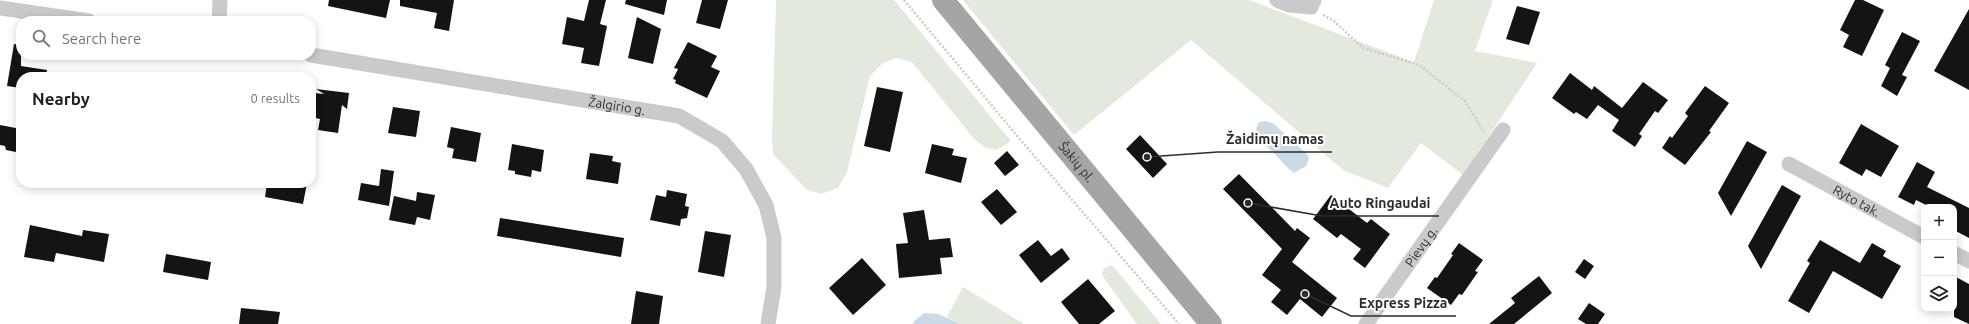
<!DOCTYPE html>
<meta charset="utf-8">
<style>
:root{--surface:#fff;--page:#f2f2f2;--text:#202124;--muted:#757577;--line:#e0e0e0}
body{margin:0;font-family:Ubuntu,sans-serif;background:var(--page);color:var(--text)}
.controls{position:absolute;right:12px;bottom:12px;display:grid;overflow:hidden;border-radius:8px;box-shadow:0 2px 10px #0003}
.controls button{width:36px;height:36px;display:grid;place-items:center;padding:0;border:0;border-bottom:1px solid var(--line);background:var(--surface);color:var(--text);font:20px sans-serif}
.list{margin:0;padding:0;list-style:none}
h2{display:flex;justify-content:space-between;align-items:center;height:52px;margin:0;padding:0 16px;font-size:17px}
h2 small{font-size:13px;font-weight:400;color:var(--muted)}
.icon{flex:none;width:22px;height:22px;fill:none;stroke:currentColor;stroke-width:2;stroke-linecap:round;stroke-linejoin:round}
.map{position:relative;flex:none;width:1969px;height:324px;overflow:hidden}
.search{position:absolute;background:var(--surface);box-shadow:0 2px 10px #0003;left:16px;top:16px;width:300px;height:44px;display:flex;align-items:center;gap:10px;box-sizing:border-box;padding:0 14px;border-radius:16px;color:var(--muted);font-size:15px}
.panel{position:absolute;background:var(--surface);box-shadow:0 2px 10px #0003;left:16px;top:72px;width:300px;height:116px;border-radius:16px}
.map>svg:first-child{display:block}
.green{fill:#e3e9dc}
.water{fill:#cadbe7}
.building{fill:#141414}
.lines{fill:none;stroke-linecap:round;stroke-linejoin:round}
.path{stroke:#cacaca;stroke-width:2.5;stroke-dasharray:2 2;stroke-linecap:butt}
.minor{stroke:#cacaca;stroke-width:15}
.primary{stroke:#a5a5a5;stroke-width:22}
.labels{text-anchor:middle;stroke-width:4;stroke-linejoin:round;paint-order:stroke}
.street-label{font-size:13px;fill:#2d2d2d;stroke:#fff}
.leader{fill:none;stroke:#2d2d2d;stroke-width:1.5}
.callout-dot{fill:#2d2d2d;stroke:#fff;stroke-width:1.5}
.callout-label{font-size:14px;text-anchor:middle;font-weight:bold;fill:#2d2d2d;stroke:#fff;stroke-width:4;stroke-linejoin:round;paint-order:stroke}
</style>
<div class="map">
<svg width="1969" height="324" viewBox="0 0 1969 324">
<rect width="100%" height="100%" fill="#fff"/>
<path class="green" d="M776,0H894L1011,141L997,150L986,148L975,140L912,62L896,58L883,63L870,76L847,172L838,188L821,194L807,190L773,154L772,139Z
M963,0H1249L1414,62L1434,0H1493L1475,51L1537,63L1463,175L1421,143L1388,188L1343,170L1191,40L1074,135Z
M1112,265L1161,324H1137L1102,275L1104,268Z
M963,287L1024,324H961L947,317Z"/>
<path class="water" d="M1266,121L1274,124L1308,155L1309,159L1306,166L1294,173L1289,169L1258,137L1256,128L1259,122Z
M924,313L938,314L961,324H913L914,321Z"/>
<path class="building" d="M329,0H390L386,18L328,6Z
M400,0H454L449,31L434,28L437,13L400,6Z
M589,0H606L600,24L607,26L599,66L581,63L584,48L562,44L567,17L584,21Z
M626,0H667L664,15L625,4Z
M702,0H728L720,29L696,23Z
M1855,0H1863L1884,10L1862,56L1843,47L1849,35L1840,30Z
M1517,6L1540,12L1529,45L1506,39Z
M1969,9V90L1934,71Z
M637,17L661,29L653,64L628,58Z
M1902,32L1920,41L1902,75L1907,77L1897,96L1881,86L1890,68L1885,65Z
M688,42L717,56L711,67L720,71L707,98L675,83L676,80L673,79L678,69L674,68Z
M14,44L21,45V66L47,70L46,77H21V88L7,86Z
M1570,73L1592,90L1594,86L1622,108L1643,82L1668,100L1658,113L1655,111L1639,134L1642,136L1635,147L1612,131L1619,120L1598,105L1587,119L1576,112L1574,114L1552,98Z
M1705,86L1729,103L1709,131L1711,132L1685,165L1662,148L1670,136L1672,138L1688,116L1685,113Z
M877,87L903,92L890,152L864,146Z
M316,89L349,93L347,109L342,105L338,133L318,130L320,119L311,117L314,93L324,94Z
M393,107L420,111L416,137L388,133Z
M1861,124L1899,146L1881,177L1866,169L1862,176L1839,163Z
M0,125L21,129V153L6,150L5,146L0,145Z
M451,127L481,133L476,162L452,158L454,149L447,147Z
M1140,135L1167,164L1153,178L1126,149Z
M1747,141L1767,152L1731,216L1718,193Z
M512,144L544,150L541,172L532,170L531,177L515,174V171L508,170Z
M932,144L954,149L952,155L967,158L961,183L925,173Z
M1007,151L1019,165L1005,176L994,163Z
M590,153L613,156L612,161L621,163L618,184L586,179Z
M1917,162L1935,172L1927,187L1969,208V238L1954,230V207H1930L1916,200L1914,205L1898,197Z
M381,169L394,171L389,206L358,200L361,183L379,186Z
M1239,174L1295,231L1297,228L1310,238L1292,262L1337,298L1322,317L1300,299L1287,315L1271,302L1281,290L1262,275L1282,249L1223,189Z
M267,183H307L303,204L265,197Z
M1782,185L1801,196L1761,269L1748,246Z
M997,189L1017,212L1001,225L981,202Z
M667,190L687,194L685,206L689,207L687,218L681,219L680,226L650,220L656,195L666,197Z
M417,192L435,195L430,220L417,217L415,225L389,220L394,196L416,201Z
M1331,195L1367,223L1371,219L1390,234L1365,268L1353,259L1361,249L1341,234L1337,238L1313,219Z
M924,210L929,240L950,238L953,257L940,258L942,274L899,278L896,244L908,243L903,213Z
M500,218L624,238L621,257L497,236Z
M30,225L82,236L83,230L109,234L104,262L56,253L54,262L24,257Z
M705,231L731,235L724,277L698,272Z
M1038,240L1051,256L1062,248L1070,259L1041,283L1019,255Z
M1820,240L1860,263L1872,243L1886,251L1883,256L1901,266L1882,299L1833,271L1809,313L1788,301L1810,263L1807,261Z
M1459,243L1483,260L1475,271L1478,272L1462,295L1459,294L1451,305L1427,288L1435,277L1437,278L1453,255L1451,254Z
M166,254L211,262L208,280L163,272Z
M862,258L886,285L853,315L829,288Z
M1584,259L1594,266L1585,279L1575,272Z
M1539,276L1552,293L1514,324H1489L1515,303L1511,298Z
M1954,276L1969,284V324L1954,317Z
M1088,279L1115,311L1099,324H1079L1061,302Z
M636,291L663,296L659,324H631Z
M1589,303L1605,314L1598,324H1586L1578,319Z
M241,308L280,312L278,324H239Z"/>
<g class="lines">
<path class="path" d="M904,0L1018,137L1179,324
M1323,15L1334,21L1363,48L1419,65L1465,101L1484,132"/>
<g class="minor">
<path d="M1277,0L1289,5L1311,7L1314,0"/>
<path d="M0,8L89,21"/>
<path d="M219,21L220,0"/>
<path id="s1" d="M311,55L679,116L722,141L746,169L766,205L774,238V287L768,324"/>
<path id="s2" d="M1789,164L1924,237"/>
<path d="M1954,253L1969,261"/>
<path id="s3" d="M1366,324L1503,130"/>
</g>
<path class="primary" id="s4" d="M943,0L1211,324"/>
</g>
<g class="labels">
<g class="street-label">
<text dy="5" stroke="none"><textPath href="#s1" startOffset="310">Žalgirio g.</textPath></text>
<text dy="5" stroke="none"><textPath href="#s4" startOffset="210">Šakių pl.</textPath></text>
<text dy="5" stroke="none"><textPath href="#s2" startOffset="77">Ryto tak.</textPath></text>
<text dy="5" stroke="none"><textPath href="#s3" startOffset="95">Pievų g.</textPath></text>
</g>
</g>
<path class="leader" d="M1147 157L1218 152H1332M1248 203L1322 216H1439M1305 294L1351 316H1456"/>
<g class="callout-dot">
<circle cx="1147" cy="157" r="4"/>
<circle cx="1248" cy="203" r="4"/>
<circle cx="1305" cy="294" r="4"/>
</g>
<g class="callout-label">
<text x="1275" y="144">Žaidimų namas</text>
<text x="1380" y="208">Auto Ringaudai</text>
<text x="1403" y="308">Express Pizza</text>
</g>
</svg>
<div class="controls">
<button>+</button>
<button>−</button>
<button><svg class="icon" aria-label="layers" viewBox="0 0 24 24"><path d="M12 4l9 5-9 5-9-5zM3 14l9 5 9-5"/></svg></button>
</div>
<div class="search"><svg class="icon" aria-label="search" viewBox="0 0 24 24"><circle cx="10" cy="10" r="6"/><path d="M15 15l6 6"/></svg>Search here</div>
<section class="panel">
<h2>Nearby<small>0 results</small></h2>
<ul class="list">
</ul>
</section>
</div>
